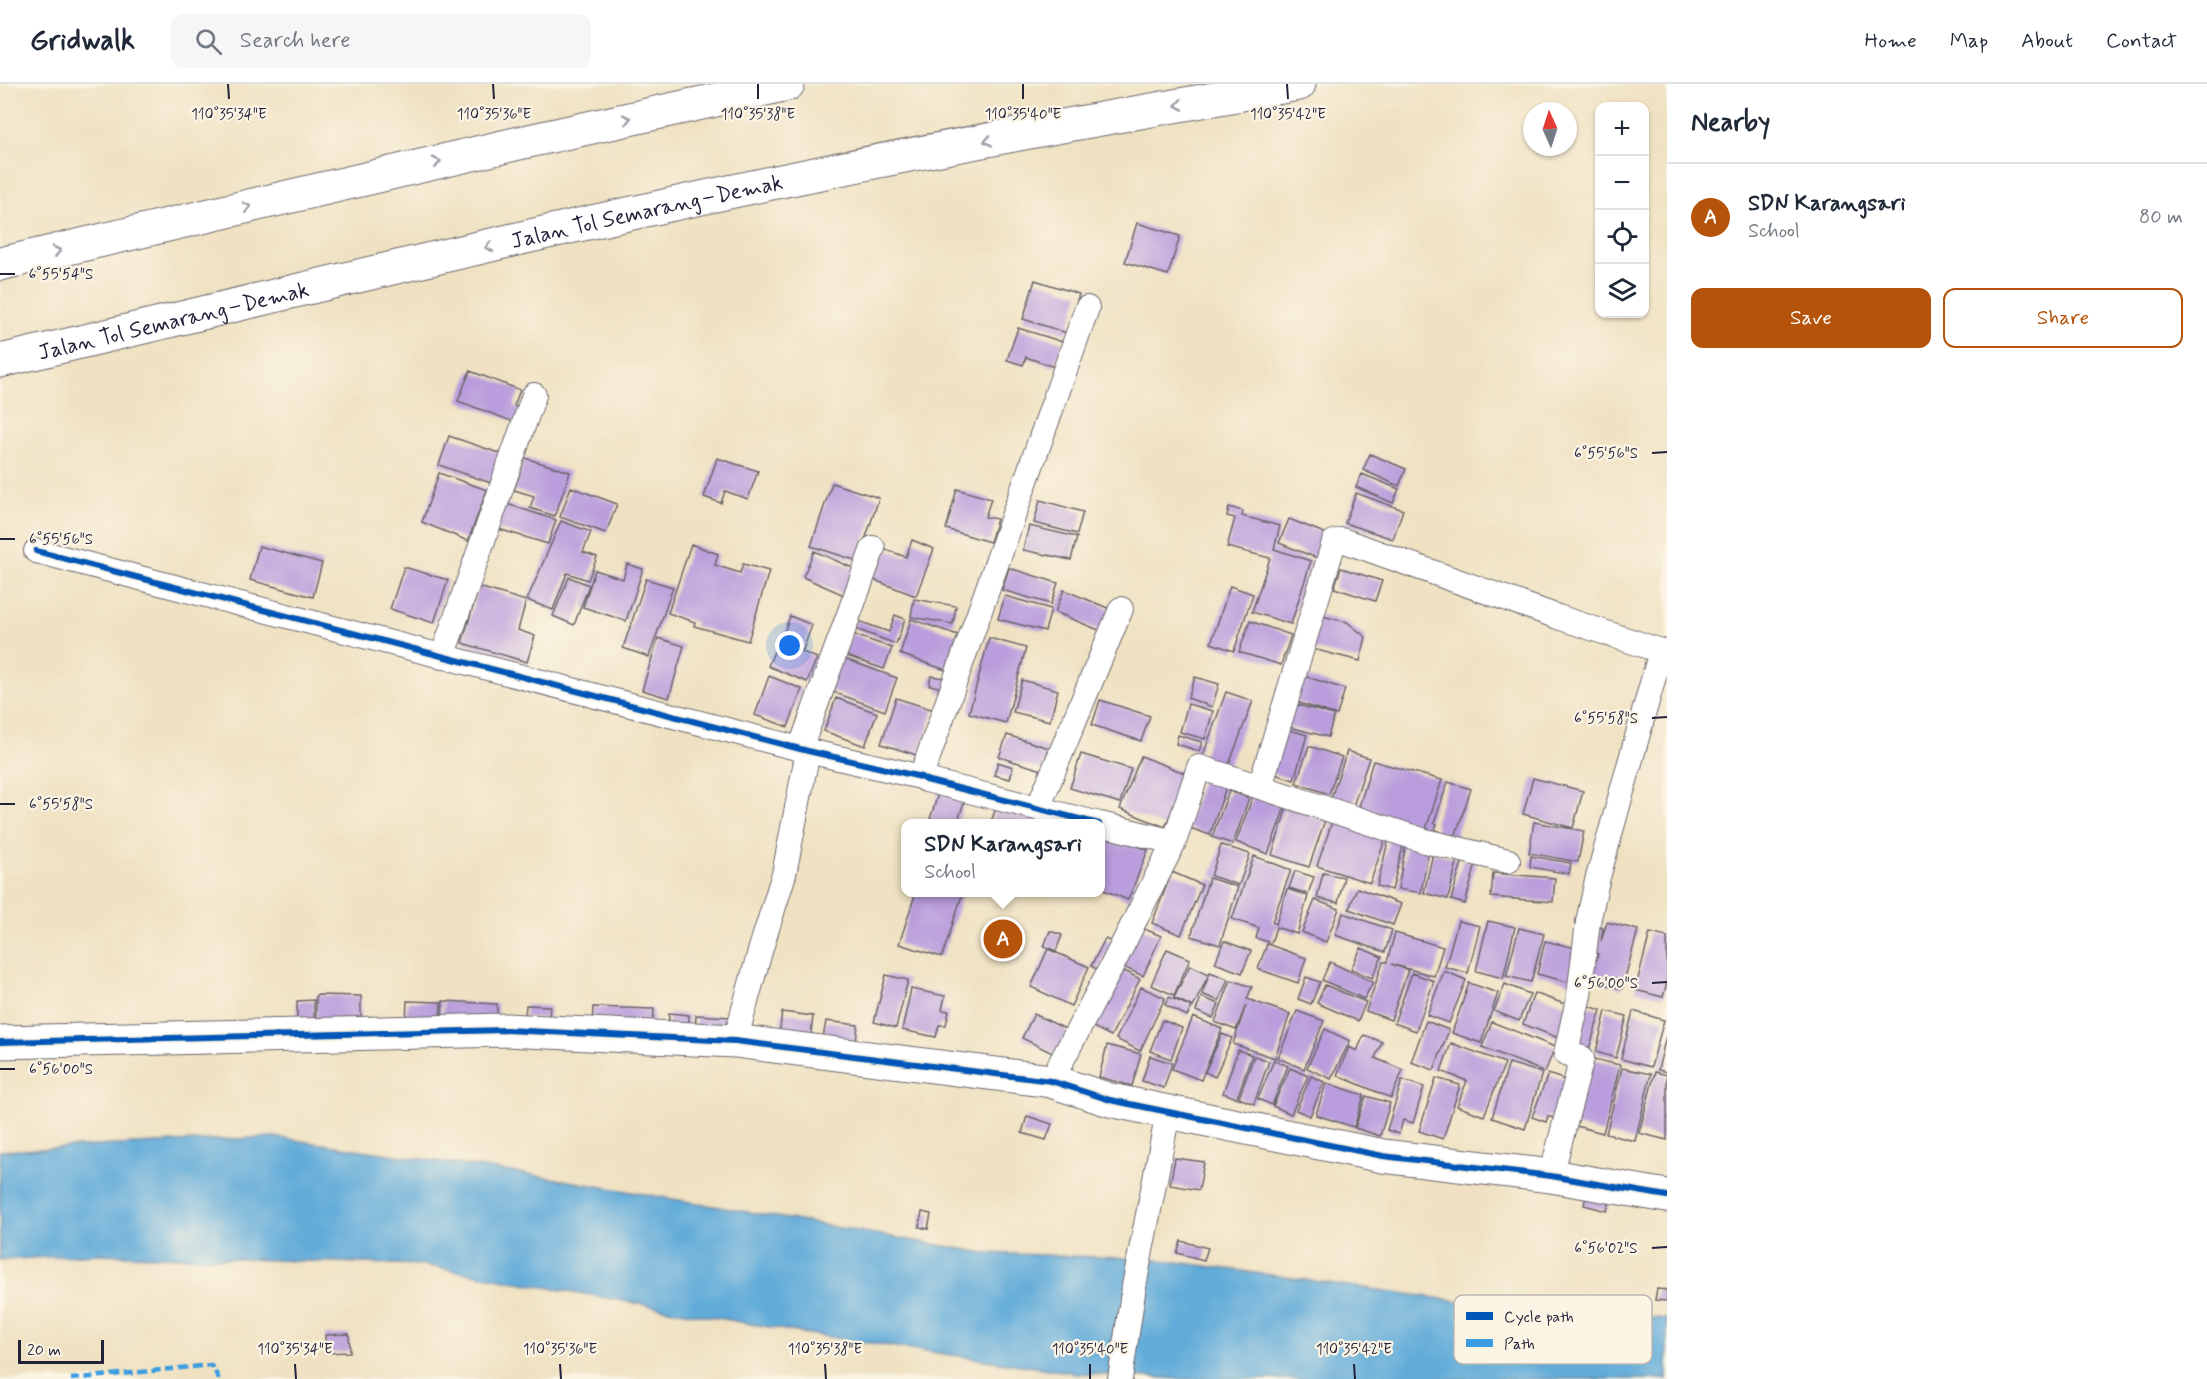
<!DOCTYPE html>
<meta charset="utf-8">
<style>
:root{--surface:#fff;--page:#f6f6f7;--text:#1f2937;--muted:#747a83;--line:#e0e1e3;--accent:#b45309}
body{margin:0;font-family:Mynerve,sans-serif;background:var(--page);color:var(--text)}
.controls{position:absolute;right:18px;top:18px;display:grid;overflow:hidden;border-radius:12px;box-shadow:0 2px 4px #0004}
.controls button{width:54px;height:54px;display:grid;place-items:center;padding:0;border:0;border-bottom:2px solid var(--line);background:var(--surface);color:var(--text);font:30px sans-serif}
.compass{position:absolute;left:1523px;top:18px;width:54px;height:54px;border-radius:50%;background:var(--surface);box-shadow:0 2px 4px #0004;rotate:357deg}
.scale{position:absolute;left:18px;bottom:15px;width:86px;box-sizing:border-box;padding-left:6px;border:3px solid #22223b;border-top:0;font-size:16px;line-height:21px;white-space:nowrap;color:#22223b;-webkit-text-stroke:4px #fcf5e5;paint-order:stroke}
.you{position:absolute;left:790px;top:562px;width:21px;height:21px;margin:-15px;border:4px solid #fff;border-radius:50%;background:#1a73e8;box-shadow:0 0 0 9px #1a73e833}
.badge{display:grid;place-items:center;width:39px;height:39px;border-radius:50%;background:var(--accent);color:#fff;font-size:20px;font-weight:700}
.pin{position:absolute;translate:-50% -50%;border:3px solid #fff;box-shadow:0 2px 6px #0006}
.popup{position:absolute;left:901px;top:735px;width:204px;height:78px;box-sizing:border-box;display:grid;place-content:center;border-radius:12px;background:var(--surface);filter:drop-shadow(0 2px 4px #0005);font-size:20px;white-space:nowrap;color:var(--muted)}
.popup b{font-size:22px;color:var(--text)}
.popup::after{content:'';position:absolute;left:50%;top:100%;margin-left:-12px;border:12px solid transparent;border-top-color:var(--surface)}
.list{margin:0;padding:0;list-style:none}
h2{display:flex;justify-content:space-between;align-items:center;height:78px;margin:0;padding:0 24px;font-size:26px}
h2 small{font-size:20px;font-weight:400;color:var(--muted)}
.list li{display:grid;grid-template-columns:39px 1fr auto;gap:18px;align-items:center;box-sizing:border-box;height:108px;padding:0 24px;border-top:2px solid var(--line)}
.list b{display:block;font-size:22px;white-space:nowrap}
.list p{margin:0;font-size:20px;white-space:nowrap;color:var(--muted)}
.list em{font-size:20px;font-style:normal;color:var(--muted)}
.actions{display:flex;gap:12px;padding:18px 24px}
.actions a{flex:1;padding:14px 0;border:2px solid var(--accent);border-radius:12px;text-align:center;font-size:21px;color:var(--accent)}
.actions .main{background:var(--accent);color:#fff}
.icon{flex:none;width:33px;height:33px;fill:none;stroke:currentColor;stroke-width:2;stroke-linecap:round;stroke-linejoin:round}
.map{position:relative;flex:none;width:1667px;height:1295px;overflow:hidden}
header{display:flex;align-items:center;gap:36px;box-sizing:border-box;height:84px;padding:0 30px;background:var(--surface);border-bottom:2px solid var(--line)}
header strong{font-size:28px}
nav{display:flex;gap:33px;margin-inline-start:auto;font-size:21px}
.search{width:420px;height:54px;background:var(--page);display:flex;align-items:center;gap:15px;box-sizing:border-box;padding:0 21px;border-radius:12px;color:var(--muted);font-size:22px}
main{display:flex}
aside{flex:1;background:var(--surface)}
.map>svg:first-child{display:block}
.water{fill:#61abd9;stroke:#42668a;stroke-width:1.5}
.building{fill:#b99ddc}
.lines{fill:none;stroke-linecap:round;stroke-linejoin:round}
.street-casing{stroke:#6a656a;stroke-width:26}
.secondary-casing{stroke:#6a656a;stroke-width:35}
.highway-casing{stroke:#6a656a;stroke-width:35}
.street{stroke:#fff;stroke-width:24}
.secondary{stroke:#fff;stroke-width:33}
.highway{stroke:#fff;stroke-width:33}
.quiet{stroke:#3c9ce2;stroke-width:4.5;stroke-dasharray:9 4.5;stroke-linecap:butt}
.cycleway-casing{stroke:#fcf5e5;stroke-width:10}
.cycleway{stroke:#0057b8;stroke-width:6}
.oneway{stroke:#9c9ca7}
.ticks{fill:none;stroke:#22223b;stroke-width:2}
.labels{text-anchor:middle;stroke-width:4.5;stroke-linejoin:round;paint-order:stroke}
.street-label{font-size:22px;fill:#22223b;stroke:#fcf5e5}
.key{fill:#fcf5e5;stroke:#bbb6b2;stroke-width:1.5}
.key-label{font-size:16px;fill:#22223b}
.ticks-label{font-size:15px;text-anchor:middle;fill:#22223b;stroke:#fcf5e5;stroke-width:4.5;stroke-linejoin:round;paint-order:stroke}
</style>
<header>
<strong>Gridwalk</strong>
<div class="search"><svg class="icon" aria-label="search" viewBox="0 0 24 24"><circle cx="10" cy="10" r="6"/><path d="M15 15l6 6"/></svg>Search here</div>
<nav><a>Home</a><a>Map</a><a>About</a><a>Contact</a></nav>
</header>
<main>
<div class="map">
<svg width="1667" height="1295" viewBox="0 0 1667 1295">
<rect width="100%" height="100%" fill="#fcf5e5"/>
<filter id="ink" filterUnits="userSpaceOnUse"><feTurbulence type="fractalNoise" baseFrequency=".0167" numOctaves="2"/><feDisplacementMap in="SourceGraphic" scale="12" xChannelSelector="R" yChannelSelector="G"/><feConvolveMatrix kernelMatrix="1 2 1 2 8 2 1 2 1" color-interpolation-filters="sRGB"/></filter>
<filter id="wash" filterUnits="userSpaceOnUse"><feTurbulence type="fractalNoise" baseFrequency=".008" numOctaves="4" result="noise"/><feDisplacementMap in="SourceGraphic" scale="24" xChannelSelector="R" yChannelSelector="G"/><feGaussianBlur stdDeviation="1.35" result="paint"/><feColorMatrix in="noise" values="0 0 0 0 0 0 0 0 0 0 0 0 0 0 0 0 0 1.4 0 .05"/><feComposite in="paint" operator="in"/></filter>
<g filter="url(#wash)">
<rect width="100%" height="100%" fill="#efe1c1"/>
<path class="water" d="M274,1053L551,1094L985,1169L1155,1175L1494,1222L1667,1235V1295H1183L1075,1289L802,1249L423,1181L95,1170L0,1176V1067Z"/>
<g id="blocks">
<path class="building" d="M1137,139L1180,152L1168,191L1125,178Z
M1035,196L1079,210L1067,249L1023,235Z
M1018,244L1063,258L1054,283L1026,273L1023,281L1007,276Z
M470,287L520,306L514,322L522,326L517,339L458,317Z
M449,352L502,370L491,399L439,381Z
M1370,370L1406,385L1399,402L1363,386Z
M525,374L570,388L555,432L530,424L534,412L514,406Z
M717,374L758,387L748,415L725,407L721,419L704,413Z
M439,389L487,406L468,457L422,438Z
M1362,390L1399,405L1393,419L1356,403Z
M832,399L879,414L858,477L811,462Z
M571,403L617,420L606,449L560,433Z
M957,405L991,415L985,433L997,435L990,458L946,445Z
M1356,409L1403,426L1393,455L1345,439Z
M1040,416L1083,428L1077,450L1034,439Z
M504,419L556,436L548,460L495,444Z
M1229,423L1243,427L1242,432L1280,442L1274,465L1311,477L1291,540L1252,528L1270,474L1227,463L1235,434L1227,432Z
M1289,435L1327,450L1317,474L1279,459Z
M561,437L591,448L583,468L597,473L588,496L567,489L553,526L527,516Z
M1029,442L1077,453L1071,476L1023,466Z
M912,456L934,465L916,512L869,494L881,464L906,473Z
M691,460L718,470L715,481L740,489L743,480L769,487L748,557L694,542L695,538L668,529Z
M259,462L322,479L313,513L250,496Z
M814,467L855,485L844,511L803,493Z
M627,480L643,485L626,537L583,523L595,486L623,495Z
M404,483L448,496L434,539L390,525Z
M1009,484L1058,499L1051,520L1002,506Z
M1341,484L1382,497L1375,517L1334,504Z
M569,493L589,501L574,541L553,532Z
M646,495L673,503L649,573L623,564Z
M1230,502L1253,510L1234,567L1211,559Z
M479,503L526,517L518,546L535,552L527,578L462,559Z
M1064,506L1115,527L1106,549L1055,528Z
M1005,512L1051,525L1045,547L998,535Z
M914,515L956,522L953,540L911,533Z
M895,531L905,535L896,560L853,544L856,536L889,548Z
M1318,531L1347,538L1366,553L1360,577L1309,564Z
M790,532L812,541L803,566L781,557Z
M911,535L958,551L946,586L900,570Z
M1250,537L1291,551L1281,581L1239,568Z
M852,550L892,564L884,585L844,571Z
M658,554L684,562L669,614L642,606Z
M989,554L1026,564L1006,639L969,629Z
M778,558L817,574L807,598L768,582Z
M837,572L897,594L885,627L825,605Z
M1301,591L1345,605L1337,631L1293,617Z
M769,592L802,605L788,643L755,631Z
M931,592L950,595L947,609L938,608L939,603L929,601Z
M1195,593L1219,600L1212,623L1188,614Z
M1022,596L1058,606L1050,637L1013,628Z
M1226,608L1253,617L1228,683L1202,674Z
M836,614L877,629L865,662L824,647Z
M896,614L934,626L920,672L881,660Z
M1100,616L1150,632L1141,657L1092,641Z
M1291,619L1334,631L1328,653L1285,642Z
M1188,620L1213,627L1205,655L1180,648Z
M1283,644L1307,651L1294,696L1271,689Z
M1007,651L1049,664L1042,686L999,673Z
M1178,651L1202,658L1199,667L1176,660Z
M1309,662L1342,673L1329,710L1296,699Z
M1347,667L1369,674L1353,722L1331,714Z
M1081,670L1131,685L1120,719L1070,704Z
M1141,672L1187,690L1165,743L1120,725Z
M1373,677L1442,696L1426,745L1359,723Z
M998,678L1013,683L1010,695L994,691Z
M1533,694L1583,707L1573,744L1523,730Z
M943,695L969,703L957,740H945L930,735Z
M1202,695L1226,703L1210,751L1187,743Z
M1448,698L1471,705L1455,753L1435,746L1437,740L1434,739Z
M1229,707L1249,714L1233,760L1212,753Z
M1002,709L1081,740H990Z
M1253,712L1285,723L1268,770L1236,758Z
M1287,723L1325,736L1309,783L1272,771Z
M1333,735L1386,753L1370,799L1317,782Z
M1534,738L1584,747L1578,778L1529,769Z
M1101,747L1148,766L1128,816L1101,805Z
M1389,754L1404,758L1392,806L1377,802Z
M1406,759L1429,764L1421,809L1398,805Z
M1221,761L1250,770L1239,801L1211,792Z
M1433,769L1458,774L1448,815L1424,809Z
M1254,772L1291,786L1272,838L1276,840L1287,805L1308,812L1297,850L1276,843L1271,859L1256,854L1259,844L1232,835Z
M1531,772L1571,779L1569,790L1530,783Z
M1463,775L1476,779L1465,820L1451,816Z
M1295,787L1314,793L1308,810L1289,804Z
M1172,788L1202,801L1181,851L1152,839Z
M1323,789L1344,793L1338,819L1317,814Z
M1493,789L1555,794L1553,818L1491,813Z
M1209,794L1238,803L1220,861L1191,852Z
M1357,804L1401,820L1393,841L1349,825Z
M916,808H963L942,873L899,860Z
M1315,816L1339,825L1326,858L1302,848Z
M1343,829L1392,846L1385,868L1335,851Z
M1458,837L1480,842L1468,889L1445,883Z
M1488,837L1515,843L1503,894L1476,887Z
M1607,838L1638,846L1622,905L1590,896L1598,870L1589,869L1594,842L1603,844L1601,857Z
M1140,843L1161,852L1143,892L1121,882Z
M1519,844L1544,850L1531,898L1506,892Z
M1050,847L1062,851L1056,867L1044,862Z
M1395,849L1443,863L1434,892L1391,880L1408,886L1391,936L1366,927L1383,878H1387Z
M1650,849L1667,853V899L1663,913L1635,906Z
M1105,855L1112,858L1098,886L1091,882Z
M1224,857L1251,867L1242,889L1215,879Z
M1545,857L1581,865L1572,899L1537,890Z
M1267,860L1306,874L1298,899L1258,885Z
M1361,864L1382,873L1372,894L1351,885Z
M1048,865L1089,883L1071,922L1031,903Z
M1167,865L1190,875L1174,911L1151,901Z
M1330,878L1373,898L1364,915L1322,896Z
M1190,881L1209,890L1193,923L1174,914Z
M1117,883L1140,895L1111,952L1089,941Z
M1444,887L1466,896L1449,939L1427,931Z
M1210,888L1228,895L1219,917L1202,910Z
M1412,889L1434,897L1416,947L1394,939Z
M886,891L908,896L896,944L874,938Z
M1306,893L1320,898L1311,920L1298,915Z
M1231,896L1252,903L1247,915L1290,930L1275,974L1233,960L1246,921L1236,946L1215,938Z
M1469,899L1498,909L1481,959L1452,949Z
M1505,900L1530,910L1519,937L1494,927Z
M1325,901L1366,918L1358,937L1317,919Z
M1141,903L1165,914L1140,967L1116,955Z
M911,905L945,912L942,926L949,927L946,941H939L936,953L902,946Z
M1534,909L1573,923L1561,955L1523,940Z
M316,911L361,912V938H316Z
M1169,913L1192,923L1187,932L1165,921Z
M1201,913L1219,920L1213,934L1196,927Z
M314,916V937L297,938V917Z
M407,917L441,918L440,937H406Z
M443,917L497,920V939L442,936Z
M526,921L550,922L549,934L525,933Z
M1586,921L1601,926L1589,965L1574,960Z
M593,923L654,925L653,943L592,941Z
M1297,927L1324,937L1304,985L1278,974Z
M1606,927L1627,932L1616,974L1596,968Z
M1633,927L1664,936L1651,983L1621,975Z
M782,928L813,932L811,950L779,953Z
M669,929L689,931L688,948L668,947Z
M1034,930L1068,946L1056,971L1022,954Z
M696,931L731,933L730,950L695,948Z
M1193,933L1222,945L1201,996L1172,985Z
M1162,936L1182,944L1171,975L1150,967Z
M826,937L858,941L856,958L823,954Z
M1426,937L1449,946L1434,986L1411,978Z
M1492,938L1555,963L1545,988L1482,963Z
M1325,945L1350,957L1331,995L1307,984Z
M1222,950L1232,954L1215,993L1205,988Z
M1364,951L1382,958L1375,974L1403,986L1391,1014L1337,991L1349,963L1357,967Z
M1666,952H1667V988L1658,986Z
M1451,959L1505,979L1484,1032L1457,1022L1467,997L1441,987Z
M1107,961L1141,970L1132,1002L1099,993Z
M1238,966L1252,971L1237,1014L1223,1009Z
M1150,972L1172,979L1164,1004L1142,997Z
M1254,972L1269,977L1254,1020L1239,1014Z
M1589,974L1620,981L1603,1049L1572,1041Z
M1274,976L1288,982L1272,1021L1258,1015Z
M1509,979L1542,989L1525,1045L1492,1034Z
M1290,984L1308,992L1291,1030L1273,1022Z
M1622,984L1651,990L1635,1057L1606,1050Z
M1655,988L1667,991V1056L1639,1049Z
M1548,990L1571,998L1558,1036L1548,1032L1546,1038L1532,1033Z
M1311,992L1324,998L1310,1032L1296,1026Z
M1436,994L1460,1001L1443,1055L1419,1047Z
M1402,996L1424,1003L1413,1039L1403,1036L1399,1050L1387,1046Z
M1326,999L1364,1011L1354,1043L1316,1031Z
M1366,1012L1390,1019L1380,1052L1355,1044Z
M1027,1032L1052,1040L1046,1056L1022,1049Z
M1175,1074L1204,1078L1199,1106L1170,1101Z
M1588,1103L1612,1110L1607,1127L1584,1121Z
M922,1128L931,1130L928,1145L919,1143Z
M1181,1157L1208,1164L1204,1176L1177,1169Z
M1657,1205L1667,1206V1217L1655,1216Z
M349,1250L350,1268L326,1269L325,1251Z"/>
</g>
</g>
<g filter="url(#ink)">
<use href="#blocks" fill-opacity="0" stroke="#6a656a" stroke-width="1.5"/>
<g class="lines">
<defs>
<path id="street" d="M36,467L808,667L921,693L926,696L1099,740
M442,573L534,311
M800,665L873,464
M921,693L1087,224
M1260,703L1334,458L1342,456L1558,533L1667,569
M1038,724L1121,525
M1100,740L1174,758L1199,683L1425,757L1508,777
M735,957L761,864L784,790L808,667
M1051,997L1113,880L1174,758
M1551,1092L1582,974L1566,969L1579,911L1588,838L1597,797L1661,567
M1120,1295L1134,1202L1168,1029"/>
<path id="secondary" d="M0,958L506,946L735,957L1051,997L1110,1016L1383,1072L1551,1092L1667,1112"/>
<g id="highway">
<path d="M0,180L515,60L788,0"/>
<path id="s1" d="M0,277C273,213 545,145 820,89C979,56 1139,28 1299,0"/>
</g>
</defs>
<use href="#street" class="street-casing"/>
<use href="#secondary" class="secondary-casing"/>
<use href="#highway" class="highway-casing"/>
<use href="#street" class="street"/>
<use href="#secondary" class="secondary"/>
<use href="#highway" class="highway"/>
<path class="quiet" d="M71,1295L211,1281L219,1295"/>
<defs>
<path id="cycleway" d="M36,467L808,667L921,693L926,696L1099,740
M0,958L506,946L735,957L1051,997L1110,1016L1383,1072L1551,1092L1667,1112"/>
</defs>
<use href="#cycleway" class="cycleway-casing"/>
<use href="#cycleway" class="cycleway"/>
</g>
<defs><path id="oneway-chevron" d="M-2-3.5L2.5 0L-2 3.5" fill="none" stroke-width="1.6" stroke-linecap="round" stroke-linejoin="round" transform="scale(1.5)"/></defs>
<g class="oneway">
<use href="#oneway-chevron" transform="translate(1179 21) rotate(170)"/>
<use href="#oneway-chevron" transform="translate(627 35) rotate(-12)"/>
<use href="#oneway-chevron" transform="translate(988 57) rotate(169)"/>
<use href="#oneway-chevron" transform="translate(437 78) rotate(-13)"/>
<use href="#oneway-chevron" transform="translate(247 123) rotate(-13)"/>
<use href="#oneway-chevron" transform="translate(489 163) rotate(167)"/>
<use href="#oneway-chevron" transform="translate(57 167) rotate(-13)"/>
</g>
</g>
<path class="ticks" d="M228,0L229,15M493,0L494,15M758,0V15M1023,0V15M1287,0L1288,15M0,190H15M1652,369L1667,368M0,455H15M1652,634L1667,633M0,720H15M1652,899L1667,898M0,985H15M1652,1164L1667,1163M295,1280L296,1295M560,1280L561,1295M825,1280L826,1295M1090,1280V1295M1354,1280L1355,1295"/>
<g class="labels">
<g class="street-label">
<text dy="8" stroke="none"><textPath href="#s1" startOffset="664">Jalan Tol Semarang–Demak</textPath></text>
<text dy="8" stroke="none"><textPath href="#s1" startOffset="178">Jalan Tol Semarang–Demak</textPath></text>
</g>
</g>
<rect x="1454" y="1211" width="198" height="69" rx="9" class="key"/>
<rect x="1466" y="1228" width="27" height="8" fill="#0057b8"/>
<rect x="1466" y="1255" width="27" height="8" fill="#3c9ce2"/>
<g class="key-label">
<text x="1504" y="1238">Cycle path</text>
<text x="1504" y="1265">Path</text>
</g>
<g class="ticks-label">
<text x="229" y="35">110°35'34"E</text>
<text x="494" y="35">110°35'36"E</text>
<text x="758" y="35">110°35'38"E</text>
<text x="1023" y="35">110°35'40"E</text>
<text x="1288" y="35">110°35'42"E</text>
<text x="61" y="195">6°55'54"S</text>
<text x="1606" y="374">6°55'56"S</text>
<text x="61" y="460">6°55'56"S</text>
<text x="1606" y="639">6°55'58"S</text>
<text x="61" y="725">6°55'58"S</text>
<text x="1606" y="904">6°56'00"S</text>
<text x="61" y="990">6°56'00"S</text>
<text x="1606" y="1169">6°56'02"S</text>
<text x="295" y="1270">110°35'34"E</text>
<text x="560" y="1270">110°35'36"E</text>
<text x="825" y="1270">110°35'38"E</text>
<text x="1090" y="1270">110°35'40"E</text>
<text x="1354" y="1270">110°35'42"E</text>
</g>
</svg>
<div class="controls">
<button>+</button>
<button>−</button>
<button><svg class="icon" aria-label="locate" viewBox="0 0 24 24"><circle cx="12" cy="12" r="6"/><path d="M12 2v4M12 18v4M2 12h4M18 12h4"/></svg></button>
<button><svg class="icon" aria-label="layers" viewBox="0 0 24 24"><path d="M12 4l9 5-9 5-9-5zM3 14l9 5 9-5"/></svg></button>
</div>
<svg class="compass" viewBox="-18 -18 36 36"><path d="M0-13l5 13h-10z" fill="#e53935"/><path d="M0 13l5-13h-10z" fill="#747a83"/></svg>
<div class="scale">20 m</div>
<div class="you"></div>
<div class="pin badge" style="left:1003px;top:855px">A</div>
<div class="popup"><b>SDN Karangsari</b>School</div>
</div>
<aside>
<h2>Nearby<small></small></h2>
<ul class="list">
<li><span class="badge">A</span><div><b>SDN Karangsari</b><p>School</p></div><em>80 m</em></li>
</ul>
<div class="actions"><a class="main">Save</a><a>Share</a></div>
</aside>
</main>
